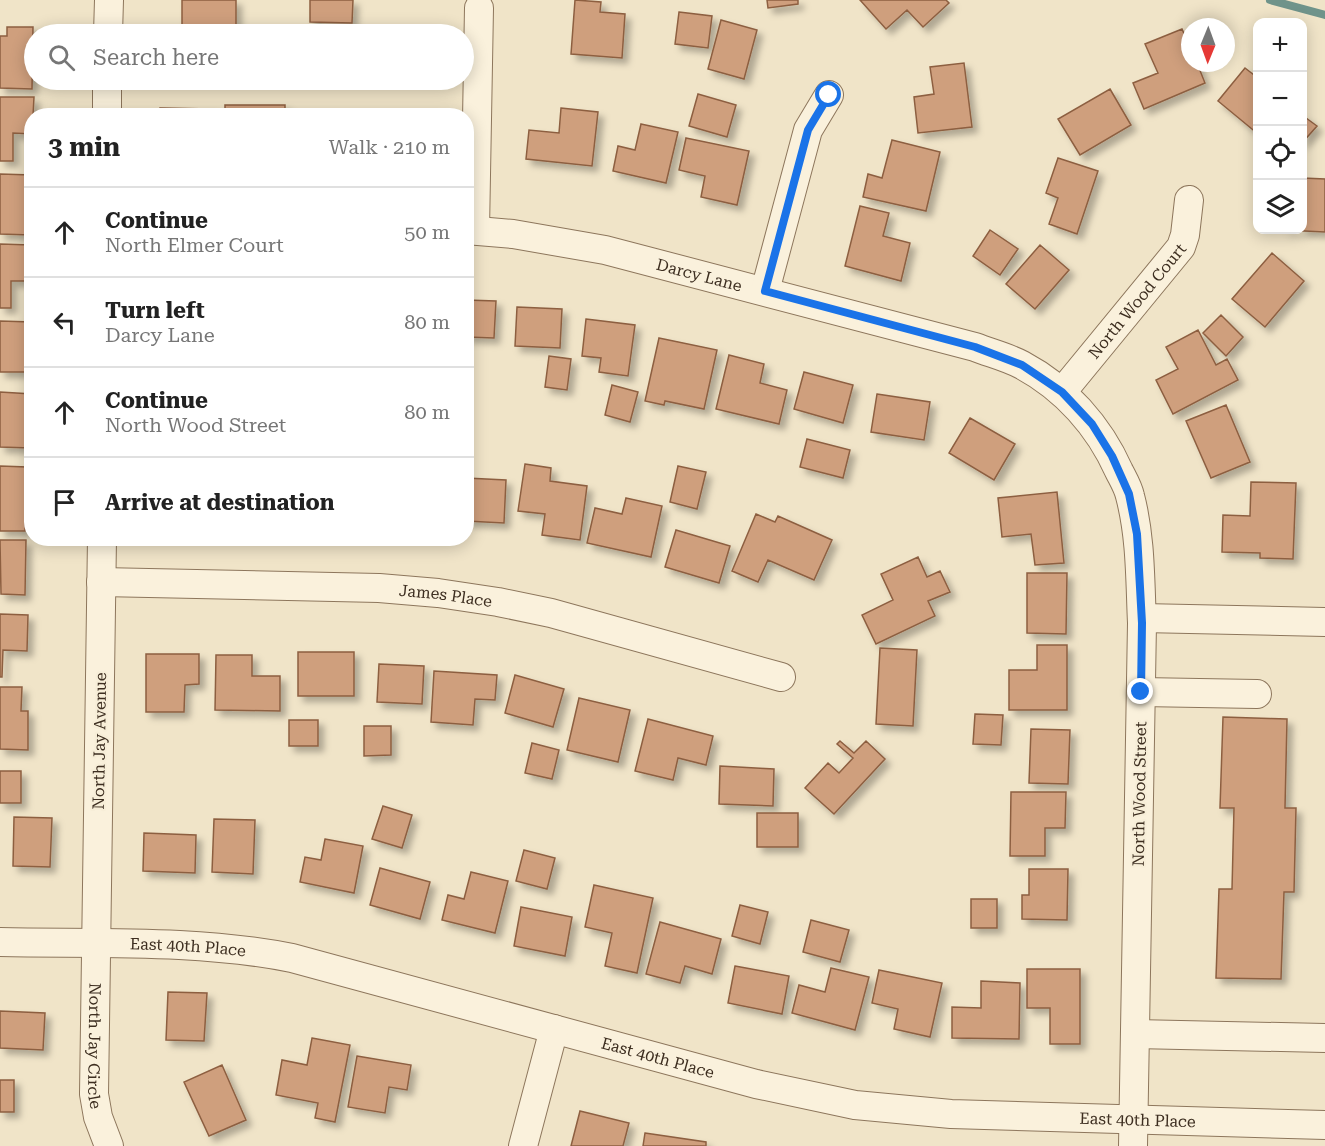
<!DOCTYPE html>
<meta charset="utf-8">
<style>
:root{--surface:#fff;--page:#f2f2f2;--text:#222;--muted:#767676;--line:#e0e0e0}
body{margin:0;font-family:"Roboto Serif",serif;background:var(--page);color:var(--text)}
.controls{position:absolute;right:18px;top:18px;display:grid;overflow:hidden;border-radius:12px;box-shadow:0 3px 15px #0003}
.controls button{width:54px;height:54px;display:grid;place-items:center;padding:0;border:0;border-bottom:2px solid var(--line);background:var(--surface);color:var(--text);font:30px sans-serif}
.compass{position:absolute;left:1181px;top:18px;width:54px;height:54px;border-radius:50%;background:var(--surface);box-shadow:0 3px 15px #0003;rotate:181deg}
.stop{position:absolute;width:18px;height:18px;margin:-14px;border:4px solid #1a73e8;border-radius:50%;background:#fff}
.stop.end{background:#1a73e8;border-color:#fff;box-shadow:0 2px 6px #0008}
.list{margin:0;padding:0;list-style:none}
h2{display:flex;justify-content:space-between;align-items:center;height:78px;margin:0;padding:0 24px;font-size:26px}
h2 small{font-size:20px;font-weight:400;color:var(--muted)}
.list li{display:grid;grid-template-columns:39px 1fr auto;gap:18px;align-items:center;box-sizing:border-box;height:90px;padding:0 24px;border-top:2px solid var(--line)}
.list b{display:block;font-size:22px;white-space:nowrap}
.list p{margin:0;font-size:20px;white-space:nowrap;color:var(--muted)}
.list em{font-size:20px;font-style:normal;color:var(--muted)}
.icon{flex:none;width:33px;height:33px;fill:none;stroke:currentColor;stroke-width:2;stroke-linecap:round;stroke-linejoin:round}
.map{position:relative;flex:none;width:1325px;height:1146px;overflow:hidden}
.search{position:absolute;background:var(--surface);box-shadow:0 3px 15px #0003;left:24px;top:24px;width:450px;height:66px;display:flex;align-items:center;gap:15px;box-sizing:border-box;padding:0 21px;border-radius:33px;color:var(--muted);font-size:22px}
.panel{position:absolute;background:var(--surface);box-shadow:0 3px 15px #0003;left:24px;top:108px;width:450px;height:438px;border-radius:24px}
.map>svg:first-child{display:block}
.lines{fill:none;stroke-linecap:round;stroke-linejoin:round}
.stream{stroke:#6f938a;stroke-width:8}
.building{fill:#cf9f7d;stroke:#8d5f41;stroke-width:1.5;filter:url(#shadow)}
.minor-casing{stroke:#8d765c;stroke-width:30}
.minor{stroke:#faf1dc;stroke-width:28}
.route{stroke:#1a73e8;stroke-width:8}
.labels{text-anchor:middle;stroke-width:4.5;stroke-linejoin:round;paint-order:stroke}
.street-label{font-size:16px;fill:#3d2e20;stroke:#f7eed8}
</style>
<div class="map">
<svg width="1325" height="1146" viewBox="0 0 1325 1146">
<defs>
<filter id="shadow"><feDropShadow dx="5.5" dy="5.5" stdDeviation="3" flood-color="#0004"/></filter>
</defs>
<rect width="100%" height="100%" fill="#f0e4c8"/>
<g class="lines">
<path class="stream" d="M1270,0L1325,15"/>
</g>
<path class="building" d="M182,0H236V30L182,29Z
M310,0H353L352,23L310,22Z
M575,0L601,2L600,12L625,14L622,58L571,54Z
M767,0H798V4L768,8Z
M860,0H946L949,3L923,27L907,10L886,29Z
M679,12L712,16L708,48L675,44Z
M721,20L757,30L744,79L708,69Z
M7,27H33L32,89L0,88V36H7Z
M1182,29L1190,47V63H1197L1205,83L1144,109L1133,83L1158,73L1145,44Z
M964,63L972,127L918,133L914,97L934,94L930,67Z
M1245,68L1258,78V134L1218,101Z
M1110,89L1131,125L1080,155L1058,119Z
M698,94L736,105L727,137L689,126Z
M0,97H34L32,134L13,133V161H0Z
M225,105H285V116H225Z
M160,108L212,109V116H160Z
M561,108L598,112L592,166L526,159L529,130L559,133Z
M377,111L425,113V116H377Z
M1302,115L1317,126L1302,143Z
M641,124L678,132L666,183L613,171L618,146L635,150Z
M686,138L749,151L737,205L701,197L705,176L679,170Z
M892,140L940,152L926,211L863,197L868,174L882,178Z
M1058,158L1098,171L1077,234L1049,224L1058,198L1046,193Z
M0,174L32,175L31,235L0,234Z
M1302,178L1325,179V232L1283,230H1302Z
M860,206L889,213L883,236L910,243L901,281L845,266Z
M990,230L1018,249L1000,275L973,256Z
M0,244L32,245L31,281H11V308H0Z
M1040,245L1069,270L1035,309L1006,284Z
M1272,253L1304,281L1265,327L1232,299Z
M466,300L496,301L494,338L466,337Z
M517,307L562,309L560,348L515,346Z
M1221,315L1243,337L1226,356L1203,333Z
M586,319L635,325L628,376L599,372L601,358L582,356Z
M0,321L32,322V372H0Z
M1198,330L1216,365L1227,359L1238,380L1173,414L1156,380L1178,369L1166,347Z
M659,338L717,350L704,409L665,401L664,405L645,401Z
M729,355L764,364L760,383L787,390L779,424L716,409Z
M549,356L571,359L567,390L545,387Z
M804,372L853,385L843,423L794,409Z
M612,385L638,392L630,422L605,415Z
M0,392L32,394L31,448L0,447Z
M877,394L930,402L924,440L871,432Z
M1226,405L1250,462L1211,478L1186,421Z
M970,418L1015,444L994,480L949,453Z
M807,439L850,450L843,478L800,467Z
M525,464L551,468L550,481L587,486L580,540L542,535L545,514L518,511Z
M0,466L27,467L25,531H0Z
M678,466L706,472L697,509L670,502Z
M466,478L506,480L504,523L466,521Z
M1251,482L1296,483L1293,559L1260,558V553L1222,552L1223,515L1250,516Z
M1057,492L1064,563L1035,565L1031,534L1002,537L998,498Z
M626,498L662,506L651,557L587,543L595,508L622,514Z
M756,514L775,522L778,516L832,540L814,580L768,560L758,582L732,571Z
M676,530L730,546L719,583L665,567Z
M0,540H26L25,595L1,594Z
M918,557L927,577L940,571L950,592L928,601L935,616L876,644L862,615L893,600L881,574Z
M1027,573H1067L1066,634L1027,633Z
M0,614L28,615L27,651L3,650L2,677H0Z
M1037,645H1067V710H1009V670H1037Z
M880,648L917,650L913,726L876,724Z
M298,652H354V696H298Z
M146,654H199V684L185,685L184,712H146Z
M216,655H252V676H280V711L215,710Z
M379,664L424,666L422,704L377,702Z
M434,671L497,675L495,700L475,699L473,725L431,722Z
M515,675L564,689L553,727L505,713Z
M0,687H22L21,711H28V750L0,749Z
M579,698L630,710L618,762L567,750Z
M975,714L1003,715L1001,745L973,744Z
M1223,717L1287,719L1285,808H1296L1294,892H1284L1281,979L1216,978L1219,889H1232L1234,808H1220Z
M648,719L713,736L706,765L678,758L673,780L635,771Z
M289,720H318V746H289Z
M364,726H391V755L364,756Z
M1031,729L1070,730L1068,784L1029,783Z
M840,741L854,753L866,741L885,759L834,814L805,788L828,763L839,773L853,758L837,744Z
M532,743L559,750L552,779L525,773Z
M720,766L774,769L773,806L719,804Z
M0,771H21V803H0Z
M1011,792H1066L1065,828H1045V856H1010Z
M383,806L412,815L402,848L372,839Z
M757,813H798V847H757Z
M14,817L52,818L50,867L13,866Z
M214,819L255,820L253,874L212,872Z
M144,833L196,835L195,873L143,871Z
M325,839L363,846L354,893L300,882L305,857L321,860Z
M524,850L555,858L547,889L516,881Z
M380,868L430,882L420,919L370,905Z
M1029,869H1068L1067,920L1022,919V895H1029Z
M471,872L508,881L495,933L442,920L448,895L464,899Z
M594,885L653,898L637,973L605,966L612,933L585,927Z
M971,899H997V928H971Z
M740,905L768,912L760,944L732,936Z
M521,907L572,917L565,956L514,946Z
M811,920L849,930L840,962L803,952Z
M660,922L721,939L712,974L685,966L680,983L646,974Z
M735,966L789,976L782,1014L728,1003Z
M831,968L869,977L855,1030L792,1013L799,985L825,992Z
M1027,969H1080V1044H1050V1008H1027Z
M879,970L942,983L930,1037L894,1029L898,1009L872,1003Z
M981,981L1020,983L1019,1039L952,1038V1007L981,1008Z
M168,992L207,993L204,1041L166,1040Z
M0,1011L45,1013L43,1050L0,1048Z
M312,1038L350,1045L335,1122L315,1118L318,1103L276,1095L282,1060L307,1065Z
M357,1056L411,1065L407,1090L389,1087L385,1113L348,1107Z
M222,1065L246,1120L209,1136L184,1082Z
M0,1080H14V1112H0Z
M580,1111L629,1123L623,1146H571Z
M645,1133L706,1142V1146H643Z"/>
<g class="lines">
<defs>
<g id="minor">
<path d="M108,34L109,0"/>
<path d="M107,116V80"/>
<path id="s1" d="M466,230L513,234L605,250L975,347C990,353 1007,357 1022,365C1065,388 1099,426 1119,471C1123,479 1128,487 1130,496C1141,538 1140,581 1142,623L1133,1146"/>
<path d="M475,230L479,8"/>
<path d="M765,291L808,130L829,95"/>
<path id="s2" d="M1062,392L1181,247L1185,235L1189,200"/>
<path id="s3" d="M102,538L94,1094L98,1117L109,1146"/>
<path id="s4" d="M101,582L379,588L438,593L498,602L551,613L781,677"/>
<path d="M1142,618L1325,622"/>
<path d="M1141,692L1257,694"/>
<path id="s5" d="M0,942C97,944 196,939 292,958L756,1084L855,1105L951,1114L1325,1125"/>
<path d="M1135,1034L1325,1038"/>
<path d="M523,1146L554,1029"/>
</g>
</defs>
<use href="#minor" class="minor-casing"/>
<use href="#minor" class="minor"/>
</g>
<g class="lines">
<path class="route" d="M829,95L808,130L765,291L975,347L1022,365L1062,392L1092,424L1112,456L1129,494L1137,534L1142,623L1141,692"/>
</g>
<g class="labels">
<g class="street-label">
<text dy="6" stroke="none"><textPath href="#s1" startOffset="238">Darcy Lane</textPath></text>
<text dy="6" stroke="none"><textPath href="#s2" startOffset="118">North Wood Court</textPath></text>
<text dy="6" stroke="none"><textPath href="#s4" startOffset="345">James Place</textPath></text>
<text transform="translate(99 741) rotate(-89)" y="6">North Jay Avenue</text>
<text transform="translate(1139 794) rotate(-89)" y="6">North Wood Street</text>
<text dy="6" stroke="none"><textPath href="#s5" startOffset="188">East 40th Place</textPath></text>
<text dy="6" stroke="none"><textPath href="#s3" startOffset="508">North Jay Circle</textPath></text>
<text dy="6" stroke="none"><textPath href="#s5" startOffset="672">East 40th Place</textPath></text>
<text dy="6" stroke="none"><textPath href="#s5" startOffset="1158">East 40th Place</textPath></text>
</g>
</g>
</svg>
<div class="controls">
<button>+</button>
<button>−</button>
<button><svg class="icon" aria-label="locate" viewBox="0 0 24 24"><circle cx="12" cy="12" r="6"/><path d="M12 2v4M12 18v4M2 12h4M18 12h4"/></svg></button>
<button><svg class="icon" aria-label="layers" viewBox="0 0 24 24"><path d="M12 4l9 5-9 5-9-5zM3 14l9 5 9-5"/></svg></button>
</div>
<svg class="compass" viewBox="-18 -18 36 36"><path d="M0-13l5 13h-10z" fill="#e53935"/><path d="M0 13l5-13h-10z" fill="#767676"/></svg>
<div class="stop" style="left:829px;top:95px"></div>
<div class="stop end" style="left:1141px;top:692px"></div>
<div class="search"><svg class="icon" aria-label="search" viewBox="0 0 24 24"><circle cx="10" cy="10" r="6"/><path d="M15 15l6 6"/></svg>Search here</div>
<section class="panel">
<h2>3 min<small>Walk · 210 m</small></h2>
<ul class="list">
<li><svg class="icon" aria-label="ahead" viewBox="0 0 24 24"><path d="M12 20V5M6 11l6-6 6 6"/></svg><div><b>Continue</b><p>North Elmer Court</p></div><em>50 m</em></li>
<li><svg class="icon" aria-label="left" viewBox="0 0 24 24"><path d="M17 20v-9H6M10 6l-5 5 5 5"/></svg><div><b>Turn left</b><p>Darcy Lane</p></div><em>80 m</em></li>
<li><svg class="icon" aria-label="ahead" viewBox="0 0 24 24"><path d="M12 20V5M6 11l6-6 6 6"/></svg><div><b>Continue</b><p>North Wood Street</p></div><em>80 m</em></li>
<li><svg class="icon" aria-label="arrive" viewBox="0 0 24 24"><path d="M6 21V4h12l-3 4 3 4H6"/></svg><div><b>Arrive at destination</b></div></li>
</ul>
</section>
</div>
